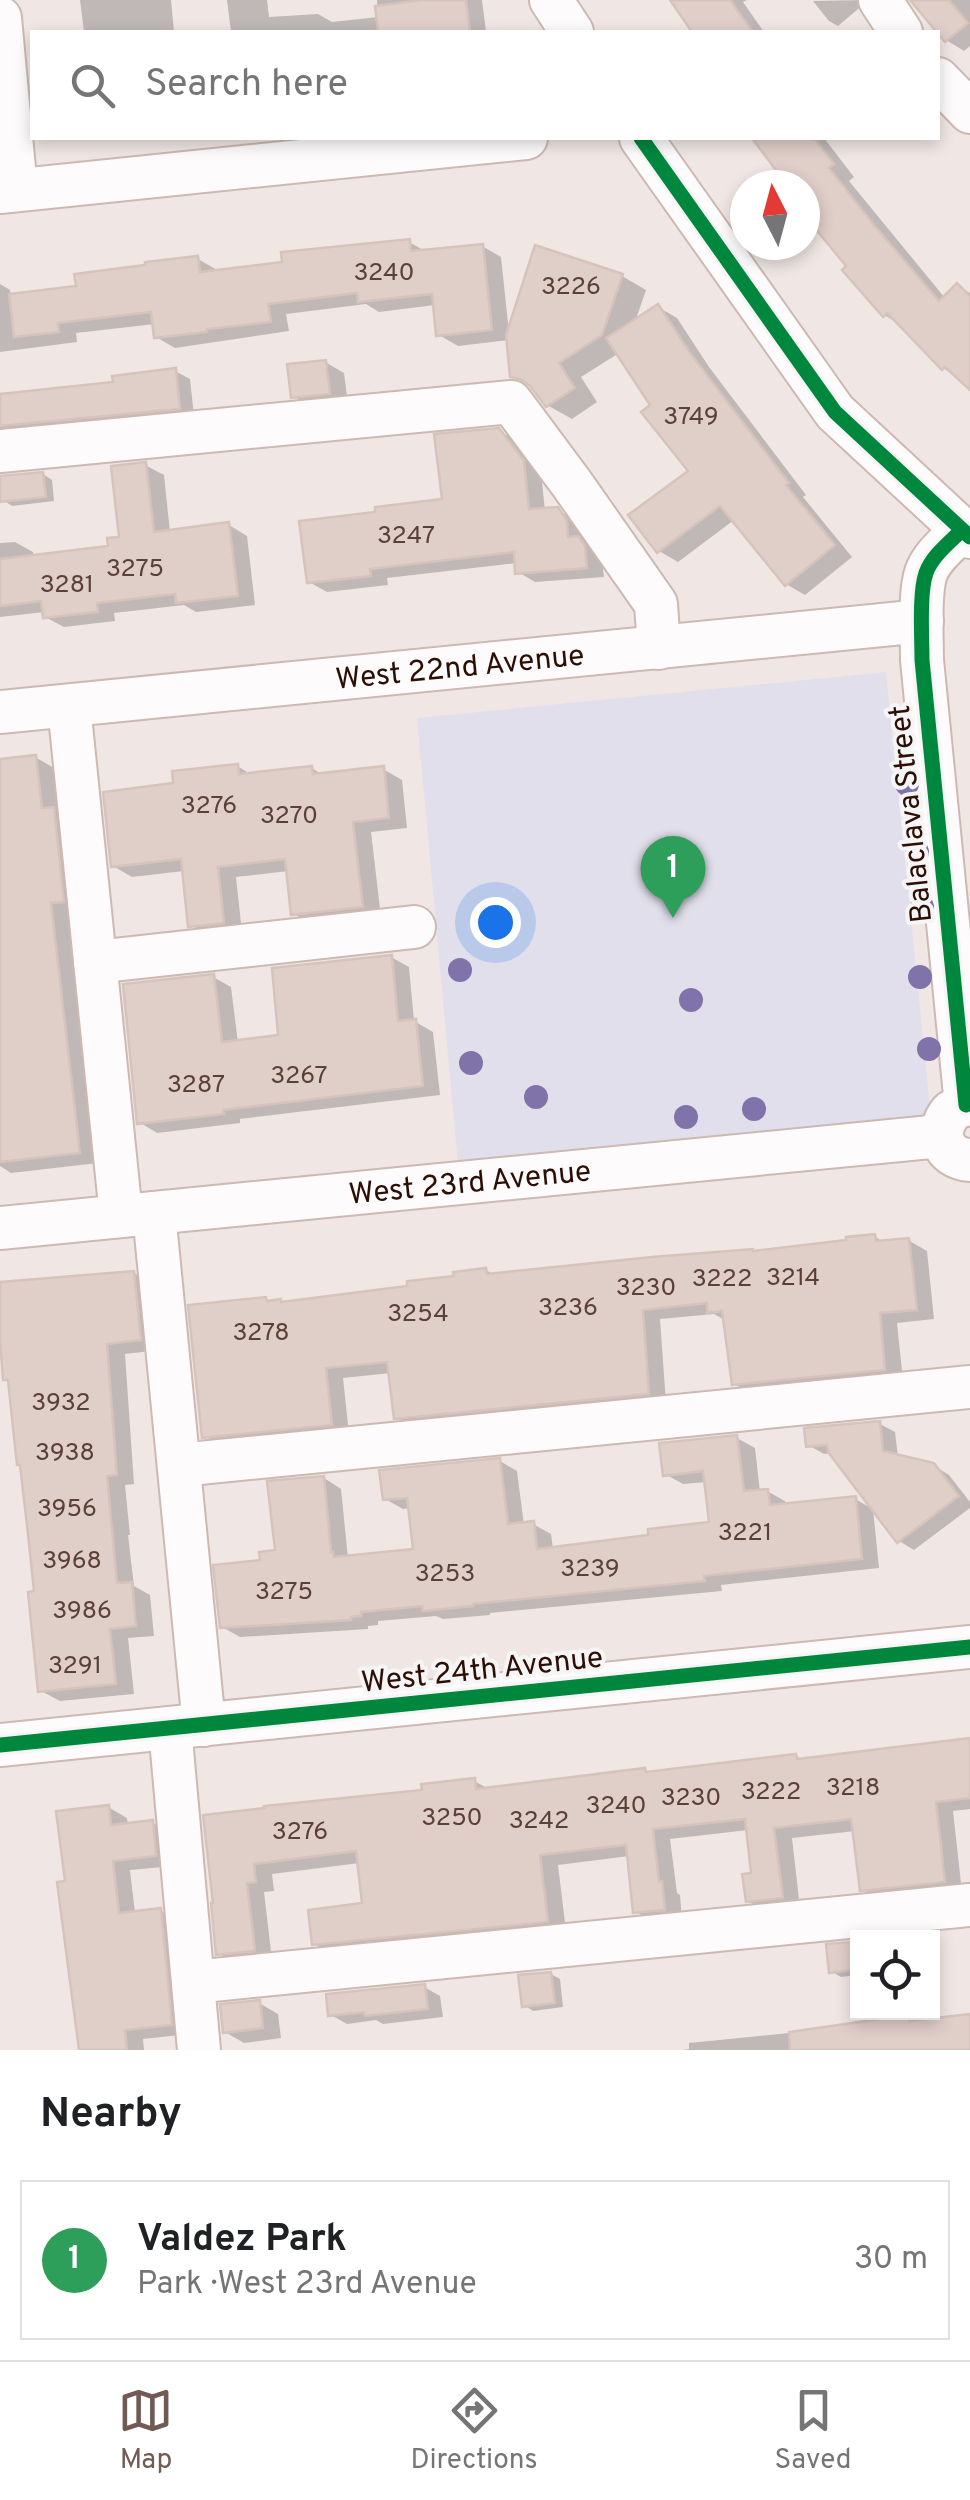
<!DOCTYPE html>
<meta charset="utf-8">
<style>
:root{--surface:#fff;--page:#f6f6f6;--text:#202124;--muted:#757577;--line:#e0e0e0;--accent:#715a53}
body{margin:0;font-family:Overpass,sans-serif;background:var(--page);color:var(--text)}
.controls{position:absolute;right:30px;bottom:30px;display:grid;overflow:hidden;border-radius:0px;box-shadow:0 5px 15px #0003}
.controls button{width:90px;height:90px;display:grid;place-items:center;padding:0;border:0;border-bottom:2px solid var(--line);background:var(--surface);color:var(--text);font:50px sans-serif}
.compass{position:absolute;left:730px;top:170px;width:90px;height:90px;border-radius:50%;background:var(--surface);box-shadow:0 5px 15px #0003;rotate:354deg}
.you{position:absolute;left:495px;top:922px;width:35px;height:35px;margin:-25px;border:8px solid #fff;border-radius:50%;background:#1a73e8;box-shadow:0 0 0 15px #1a73e833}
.badge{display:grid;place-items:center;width:65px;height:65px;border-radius:50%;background:var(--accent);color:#fff;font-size:32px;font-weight:700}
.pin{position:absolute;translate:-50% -82px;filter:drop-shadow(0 2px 5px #0008)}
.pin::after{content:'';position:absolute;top:52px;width:35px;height:30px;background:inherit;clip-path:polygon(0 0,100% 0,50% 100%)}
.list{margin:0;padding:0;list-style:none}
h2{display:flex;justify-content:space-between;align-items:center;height:130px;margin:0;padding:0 40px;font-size:42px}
h2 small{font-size:32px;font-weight:400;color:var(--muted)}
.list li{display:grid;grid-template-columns:65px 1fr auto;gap:30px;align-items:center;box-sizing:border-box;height:160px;margin:0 20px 20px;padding:0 20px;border:2px solid var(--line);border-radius:0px}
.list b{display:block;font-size:38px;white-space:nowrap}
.list p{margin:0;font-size:32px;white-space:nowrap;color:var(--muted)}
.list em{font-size:32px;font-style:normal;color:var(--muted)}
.icon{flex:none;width:55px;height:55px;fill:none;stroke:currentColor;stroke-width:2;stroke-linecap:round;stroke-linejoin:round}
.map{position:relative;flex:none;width:970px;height:2050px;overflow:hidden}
.search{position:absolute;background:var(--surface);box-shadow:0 5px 15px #0003;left:30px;right:30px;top:30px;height:110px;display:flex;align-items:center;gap:25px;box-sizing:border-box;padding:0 35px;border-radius:0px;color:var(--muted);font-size:38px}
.sheet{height:310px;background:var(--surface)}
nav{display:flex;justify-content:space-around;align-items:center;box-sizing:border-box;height:140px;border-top:2px solid var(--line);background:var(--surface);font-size:28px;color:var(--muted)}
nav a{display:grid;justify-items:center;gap:5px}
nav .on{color:var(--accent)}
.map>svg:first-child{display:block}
.green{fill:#e1dfeb}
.shadow{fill:#0003}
.building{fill:#e0cec9;stroke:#d6c3bc;stroke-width:2.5}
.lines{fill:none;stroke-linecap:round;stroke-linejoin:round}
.minor-casing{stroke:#cdb9b3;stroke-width:46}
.minor{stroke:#fdfbfb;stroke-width:42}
.cycleway-casing{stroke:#f5f5f5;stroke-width:21}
.cycleway{stroke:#00873e;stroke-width:15}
.tree{fill:#8073a9}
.labels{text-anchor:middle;stroke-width:8;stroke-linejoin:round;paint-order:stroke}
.number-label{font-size:25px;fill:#5b4038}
.street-label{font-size:30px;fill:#2c0e05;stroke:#f5f5f5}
</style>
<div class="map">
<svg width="970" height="2050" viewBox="0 0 970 2050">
<rect width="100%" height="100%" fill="#f0e7e4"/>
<path class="green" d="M886,672L931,1117L458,1164L417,718Z"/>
<path class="shadow" d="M80,0H171L174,32H84Z
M227,0H267L269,17L318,14L332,22L378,17L377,0H482L486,32H231Z
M674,0H747L743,2L764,32H692Z
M865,0L864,4L838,26L829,21L813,1Z
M927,0H970V46L964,51L946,40Z
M757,138H824L854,177L849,181L945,298L958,286L970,293V386L943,368L900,324L884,315L849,266L805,212V185H791Z
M409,242L427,252L482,246L501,257L509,333L622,276L646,290L635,322L658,307L677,318L709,367L806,495L803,497L852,557L805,595L786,584L734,520L678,562L659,551L691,472L653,406L619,353L581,377L597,402L572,419L547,405L536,389L512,376L509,340L458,346L439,335L435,305L379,312L366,304L286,314L289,331L175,348L156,337L155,324L76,333L77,342L0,352V284L10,290L11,296L79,288L198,259L217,270V272L285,264Z
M325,362L344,373L348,404L312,407L293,396Z
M175,371L190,379L194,416L0,439V397L116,384Z
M499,431L517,441L541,473L545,511L557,510L576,520L585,533V543L596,550L602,559L604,577L535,582L518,572L517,563L387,578L388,585L327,592L309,582L444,502Z
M145,465L164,475L170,532L229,525L247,536L255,605L196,612L184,605L114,613L115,621L64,627L45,617V612L0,617V543L15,542L33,552L34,558L111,549L122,539Z
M43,474L52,480L54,501L12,506L3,500Z
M35,757L54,768L98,1163L11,1173L0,1166V762Z
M237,766L252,775L312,768L324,776L383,769L402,780L407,828L371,832L381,917L313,925L294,914L289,871L236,877L242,932L210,936L191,925L184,871L132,877L113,866L176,785Z
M391,957L409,967L414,1021L433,1032L440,1095L240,1119V1123L157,1133L139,1122L213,977L231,987L238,1043L281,1038Z
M874,1236L885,1243L908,1240L927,1251L934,1319L897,1323L903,1380L753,1394L734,1384L726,1321L714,1314L660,1319L666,1403L414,1428L396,1417L391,1373L343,1378L349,1434L223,1447L205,1436L266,1299L271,1303L285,1304L410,1288L486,1270L494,1275L755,1253Z
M134,1273L153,1284L159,1350L125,1354L134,1484L125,1485L130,1535H128L134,1586L150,1595L154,1636L128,1638L134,1694L60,1701L41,1691L37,1594L11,1382L6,1379L0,1285Z
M880,1424L895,1432L898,1457L933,1465L949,1475L970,1502V1508L914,1550L899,1541L832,1453L824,1454L808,1445Z
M737,1438L755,1448L760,1492L767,1491L785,1501L786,1506L855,1499L873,1509L879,1568L721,1585L722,1591L490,1613V1615L443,1619L436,1616L378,1621V1625L368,1626V1629L240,1637L222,1627L262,1562L278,1552L324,1478L341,1489L348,1558L416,1551L411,1508L403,1509L385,1499L500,1461L517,1471L524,1525L533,1524L551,1534L553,1549L651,1537L712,1524L707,1482L683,1484L665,1474Z
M970,1740V1809L953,1811L962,1892L880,1900L862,1889L855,1831L792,1838L800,1908L766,1911L748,1901L754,1875L748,1830L670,1839L677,1893L680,1895L682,1920L654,1922L636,1912L629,1856L558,1865L566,1931L333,1954L314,1944L365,1905L360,1863L272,1874L274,1891L264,1892L272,1960L236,1964L218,1953L206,1818L425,1792L474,1781L491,1790L645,1770L651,1774L796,1756L804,1761Z
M108,1807L127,1818L128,1826L153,1823L171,1833L174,1866L130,1870L135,1913L161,1911L179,1922L189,2034L143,2039L144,2050H81L68,1883Z
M851,1944L858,1948V1975L841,1977L832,1972Z
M551,1974L560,1979L563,2007L533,2011L524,2005Z
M424,1987L440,1996L443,2017L383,2024L376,2020L347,2024L331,2015Z
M259,2003L278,2014L281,2038L244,2043L225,2032Z
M970,2016V2050H683L689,2049V2043L849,2027L908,2018L915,2022Z"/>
<path class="building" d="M422,0H466L470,32H378L375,6Z
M670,0H730L753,32H692Z
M910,0H949L968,23L945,42Z
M752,138H814L834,164L829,168L874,225L939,301L957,283L970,296V390L945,367L942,370L887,313L883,317L842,270L846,266L805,216V185H787Z
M410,239L411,251L483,244L492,330L436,336L432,294L358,302L357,293L268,304L271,322L207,329V332L154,338L151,312L58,323L59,332L14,337L9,294L76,286L74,274L145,265V262L198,256L200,272L282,262L281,252Z
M535,245L623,274L602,335L559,363L575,388L546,407L530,386L520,379L510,377L506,335Z
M658,304L691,354L789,483L786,485L835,545L785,586L720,506L657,553L628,515L688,471L641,412L650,405L606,338Z
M326,360L330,394L291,398L287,364Z
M176,368L180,409L0,426V394L113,382L112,376Z
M499,428L524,461L529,509L558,507L567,521L568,537L578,536L585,546L587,568L515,574L514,552L370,569L371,576L307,583L299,521L375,512V507L442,499L434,434Z
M146,462L154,532L229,522L238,596L176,603L175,594L97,603L98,612L43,618L41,601L0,606V559L108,546L107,538L119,537L111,466Z
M43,472L46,497L0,502V476Z
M36,755L42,808L54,807L64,902L51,903L80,1153L0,1162V759Z
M238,764L239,774L312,766L313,774L384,766L389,818L353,822L363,907L291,915L285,859L218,867L224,923L188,927L181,859L111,867L103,792L173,783L172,771Z
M392,955L398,1021L416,1019L423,1086L223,1110L224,1114L137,1124L123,984L214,974L222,1042L278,1035L272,968Z
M875,1234L876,1241L909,1238L917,1310L880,1313L885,1370L732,1385L722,1311L707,1313V1303L643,1310L649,1394L394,1419L387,1362L326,1368L332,1425L202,1438L188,1305L266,1297L267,1301L281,1299V1302L407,1286V1281L454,1276L453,1272L486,1268L487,1274L652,1257L753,1249V1251L846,1240V1237Z
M134,1271L141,1340L107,1344L117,1475L107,1476L117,1583L132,1582L136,1626L110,1629L116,1684L38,1692L28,1592L34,1591L28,1534L20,1465H17L8,1380H3L0,1339V1282Z
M880,1421L883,1451L934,1463L959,1496L897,1543L828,1452L827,1445L806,1447L804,1428Z
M737,1435L744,1491L768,1489L770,1505L856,1496L862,1559L704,1576L705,1581L473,1604V1606L423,1611L422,1606L361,1612V1616L351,1617V1620L220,1628L213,1565L260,1560L259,1552L275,1550L267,1481L324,1476L331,1552H333L334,1557L413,1549L407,1498L383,1500L379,1470L500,1458L508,1524L534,1521L537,1549L648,1535V1529L709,1522L703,1471L663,1476L659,1443Z
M970,1738V1798L936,1802L945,1882L860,1891L851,1819L774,1828L783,1898L746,1902L742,1874L751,1873L745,1819L653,1829L659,1882L662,1881L665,1910L633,1913L626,1845L540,1855L548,1922L312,1945L308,1910L362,1903L356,1851L254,1864L256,1882L247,1883L255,1951L216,1955L211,1903H213L203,1815L265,1808L264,1806L422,1790L421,1784L475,1778L476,1789L645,1768L646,1772L796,1754L797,1759Z
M109,1805L111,1825L153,1820L156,1856L113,1861L119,1913L161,1908L172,2025L125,2030L127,2050H79L57,1882L65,1881L56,1811Z
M852,1942L855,1970L829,1973L826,1944Z
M551,1972L555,2003L522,2007L518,1975Z
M425,1984L428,2009L365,2016L364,2012L328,2016L326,1994Z
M260,2000L263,2028L223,2033L220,2004Z
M970,2014V2050H790L789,2032L908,2015L909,2021Z"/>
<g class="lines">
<defs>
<g id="minor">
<path d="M551,0L572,32"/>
<path d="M880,0L901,32"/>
<path d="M0,18L16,190"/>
<path d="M938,79L970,112"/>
<path d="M641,138L835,412L970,537"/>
<path d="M0,192L526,138"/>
<path d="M0,451L511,402L572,484L656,604L659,648"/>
<path d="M962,530C949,543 932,556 926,573C919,593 922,637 922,660L966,1105"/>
<path d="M69,706L121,1215"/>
<path id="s1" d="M0,712L922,621"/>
<path d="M95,962L414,927"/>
<path d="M951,1112C934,1132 942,1158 970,1160"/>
<path d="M154,1213L204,1725"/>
<path id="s2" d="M0,1228L941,1136"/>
<path d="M179,1465L970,1387"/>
<path d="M170,1728L199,2050"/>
<path d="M0,1745L970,1647"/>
<path d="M193,1982L970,1905"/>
</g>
</defs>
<use href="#minor" class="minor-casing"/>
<use href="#minor" class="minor"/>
<defs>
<path id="cycleway" d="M641,138L835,412L970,537
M962,530C949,543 932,556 926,573C919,593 922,637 922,660L966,1105
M0,1745L970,1647"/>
</defs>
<use href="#cycleway" class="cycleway-casing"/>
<use href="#cycleway" class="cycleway"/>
</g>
<g class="tree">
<circle cx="907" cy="784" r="12"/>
<circle cx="917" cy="852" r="12"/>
<circle cx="922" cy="907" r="12"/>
<circle cx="460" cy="970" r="12"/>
<circle cx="920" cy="977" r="12"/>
<circle cx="691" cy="1000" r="12"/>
<circle cx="929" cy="1049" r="12"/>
<circle cx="471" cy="1063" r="12"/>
<circle cx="536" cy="1097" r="12"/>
<circle cx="754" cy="1109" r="12"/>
<circle cx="686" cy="1117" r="12"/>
</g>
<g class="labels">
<g class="number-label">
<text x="384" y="280">3240</text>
<text x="571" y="294">3226</text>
<text x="691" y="424">3749</text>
<text x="406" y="543">3247</text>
<text x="135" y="576">3275</text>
<text x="67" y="592">3281</text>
<text x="209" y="813">3276</text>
<text x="289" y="823">3270</text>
<text x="299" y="1083">3267</text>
<text x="196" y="1092">3287</text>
<text x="793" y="1285">3214</text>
<text x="722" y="1286">3222</text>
<text x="646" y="1295">3230</text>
<text x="568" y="1315">3236</text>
<text x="418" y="1321">3254</text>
<text x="261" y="1340">3278</text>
<text x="61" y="1410">3932</text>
<text x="65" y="1460">3938</text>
<text x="67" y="1516">3956</text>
<text x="745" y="1540">3221</text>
<text x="72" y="1568">3968</text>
<text x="590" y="1576">3239</text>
<text x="445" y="1581">3253</text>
<text x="284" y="1599">3275</text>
<text x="82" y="1618">3986</text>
<text x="75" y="1673">3291</text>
<text x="853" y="1795">3218</text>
<text x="771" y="1799">3222</text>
<text x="691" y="1805">3230</text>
<text x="616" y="1813">3240</text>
<text x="452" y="1825">3250</text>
<text x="539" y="1828">3242</text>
<text x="300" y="1839">3276</text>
</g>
<g class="street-label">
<text dy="10" stroke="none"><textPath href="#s1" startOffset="462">West 22nd Avenue</textPath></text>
<text transform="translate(910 814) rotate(-96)" y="10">Balaclava Street</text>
<text dy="10" stroke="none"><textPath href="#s2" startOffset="472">West 23rd Avenue</textPath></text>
<text transform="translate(482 1669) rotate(-6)" y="10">West 24th Avenue</text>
</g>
</g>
</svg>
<div class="controls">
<button><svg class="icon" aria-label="locate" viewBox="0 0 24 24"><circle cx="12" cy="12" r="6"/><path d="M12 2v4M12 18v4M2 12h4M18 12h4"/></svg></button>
</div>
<svg class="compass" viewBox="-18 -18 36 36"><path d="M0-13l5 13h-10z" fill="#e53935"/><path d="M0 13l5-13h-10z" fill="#757577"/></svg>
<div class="you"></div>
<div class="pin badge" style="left:673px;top:918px;background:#2e9e5b">1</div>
<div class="search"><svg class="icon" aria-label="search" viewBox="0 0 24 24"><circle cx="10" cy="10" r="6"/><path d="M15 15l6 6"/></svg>Search here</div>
</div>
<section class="sheet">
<h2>Nearby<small></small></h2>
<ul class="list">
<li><span class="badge" style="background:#2e9e5b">1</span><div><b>Valdez Park</b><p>Park · West 23rd Avenue</p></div><em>30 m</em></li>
</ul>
</section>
<nav>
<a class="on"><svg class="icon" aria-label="map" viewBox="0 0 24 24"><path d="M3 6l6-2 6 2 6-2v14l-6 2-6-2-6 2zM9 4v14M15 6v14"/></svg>Map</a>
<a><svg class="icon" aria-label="directions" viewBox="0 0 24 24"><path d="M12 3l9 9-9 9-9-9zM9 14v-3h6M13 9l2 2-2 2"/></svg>Directions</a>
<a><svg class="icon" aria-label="saved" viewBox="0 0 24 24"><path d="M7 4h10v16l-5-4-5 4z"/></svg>Saved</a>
</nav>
